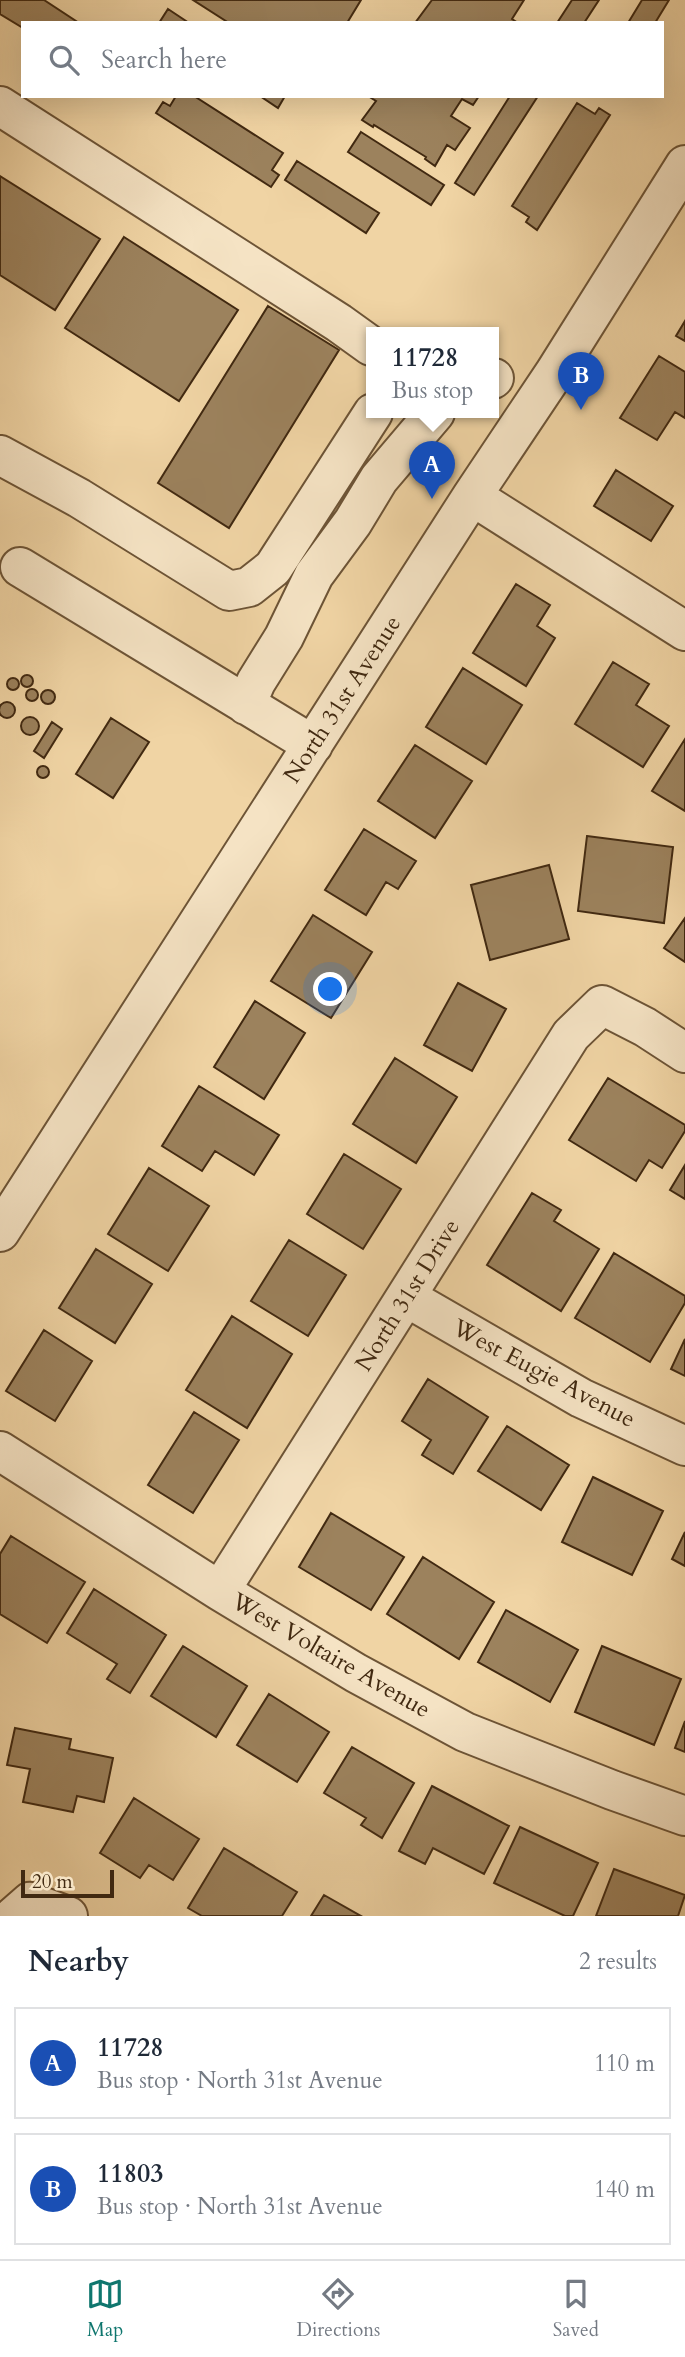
<!DOCTYPE html>
<meta charset="utf-8">
<style>
:root{--surface:#fff;--page:#f6f6f7;--text:#1f2937;--muted:#747a83;--line:#e0e1e3;--accent:#0f766e}
body{margin:0;font-family:Cardo,serif;background:var(--page);color:var(--text)}
.scale{position:absolute;left:21px;bottom:18px;width:93px;box-sizing:border-box;padding-left:7px;border:4px solid #412911;border-top:0;font-size:19px;line-height:24px;white-space:nowrap;color:#412911;-webkit-text-stroke:5px #f5e3c4;paint-order:stroke}
.you{position:absolute;left:331px;top:990px;width:24px;height:24px;margin:-18px;border:5px solid #fff;border-radius:50%;background:#1a73e8;box-shadow:0 0 0 10px #1a73e833}
.badge{display:grid;place-items:center;width:46px;height:46px;border-radius:50%;background:var(--accent);color:#fff;font-size:23px;font-weight:700}
.pin{position:absolute;translate:-50% -58px;filter:drop-shadow(0 2px 4px #0008)}
.pin::after{content:'';position:absolute;top:37px;width:24px;height:21px;background:inherit;clip-path:polygon(0 0,100% 0,50% 100%)}
.popup{position:absolute;left:366px;top:327px;width:133px;height:91px;box-sizing:border-box;display:grid;place-content:center;border-radius:0px;background:var(--surface);filter:drop-shadow(0 2px 5px #0005);font-size:23px;white-space:nowrap;color:var(--muted)}
.popup b{font-size:26px;color:var(--text)}
.popup::after{content:'';position:absolute;left:50%;top:100%;margin-left:-14px;border:14px solid transparent;border-top-color:var(--surface)}
.list{margin:0;padding:0;list-style:none}
h2{display:flex;justify-content:space-between;align-items:center;height:91px;margin:0;padding:0 28px;font-size:30px}
h2 small{font-size:23px;font-weight:400;color:var(--muted)}
.list li{display:grid;grid-template-columns:46px 1fr auto;gap:21px;align-items:center;box-sizing:border-box;height:112px;margin:0 14px 14px;padding:0 14px;border:2px solid var(--line);border-radius:0px}
.list b{display:block;font-size:26px;white-space:nowrap}
.list p{margin:0;font-size:23px;white-space:nowrap;color:var(--muted)}
.list em{font-size:23px;font-style:normal;color:var(--muted)}
.icon{flex:none;width:38px;height:38px;fill:none;stroke:currentColor;stroke-width:2;stroke-linecap:round;stroke-linejoin:round}
.map{position:relative;flex:none;width:685px;height:1916px;overflow:hidden}
.search{position:absolute;background:var(--surface);box-shadow:0 7px 28px #0002;left:21px;right:21px;top:21px;height:77px;display:flex;align-items:center;gap:18px;box-sizing:border-box;padding:0 24px;border-radius:0px;color:var(--muted);font-size:26px}
.sheet{height:343px;background:var(--surface)}
nav{display:flex;justify-content:space-around;align-items:center;box-sizing:border-box;height:98px;border-top:2px solid var(--line);background:var(--surface);font-size:19px;color:var(--muted)}
nav a{display:grid;justify-items:center;gap:4px}
nav .on{color:var(--accent)}
.map>svg:first-child{display:block}
.building{fill:#9c825d;stroke:#412911;stroke-width:2}
.lines{fill:none;stroke-linecap:round;stroke-linejoin:round}
.minor-casing{stroke:#6d5436;stroke-width:42}
.minor{stroke:#f5e3c4;stroke-width:38}
.labels{text-anchor:middle;stroke-width:7;stroke-linejoin:round;paint-order:stroke}
.street-label{font-size:24px;fill:#412911;stroke:#f5e3c4}
</style>
<div class="map">
<svg width="685" height="1916" viewBox="0 0 685 1916">
<rect width="100%" height="100%" fill="#f0d4a4"/>
<filter id="stains"><feTurbulence type="fractalNoise" baseFrequency=".00286" numOctaves="4"/><feColorMatrix values="0 0 0 0 .2 0 0 0 0 .09 0 0 0 0 .02 0 0 0 .5 -.17"/></filter>
<radialGradient id="worn" r=".72"><stop offset=".6" stop-color="#630" stop-opacity="0"/><stop offset="1" stop-color="#630" stop-opacity=".3"/></radialGradient>
<path class="building" d="M0,0H44L79,23H23V28L0,14Z
M193,0H361L347,23H229Z
M432,0H524L512,19L518,23H415Z
M572,0H599L584,23H557Z
M642,0H669L655,23H628Z
M168,9L189,23H159Z
M176,96H194L283,153L272,170L279,175L271,187L156,113L163,102L170,106Z
M260,96H285L278,108Z
M368,96H479L473,105L462,99L451,116L470,128L455,150L447,145L435,166L425,159L426,157L374,125L373,127L362,120L376,101Z
M510,96H538L474,195L455,183Z
M577,103L595,114L599,108L610,115L537,230L526,222L529,217L512,206Z
M361,132L444,185L431,205L348,152Z
M297,161L379,213L366,233L285,180Z
M0,176L100,239L55,310L0,275Z
M124,237L238,310L179,401L65,328Z
M268,306L339,350L229,528L158,483Z
M685,321V341L676,336Z
M659,356L685,372V418L675,412L657,440L620,418Z
M616,470L673,506L651,541L594,506Z
M516,584L550,605L537,626L555,638L526,686L473,653Z
M613,662L649,684L636,705L669,726L643,767L575,724Z
M463,668L522,705L486,764L426,727Z
M21 681a6 6 0 1 1 12 0a6 6 0 1 1-12 0Z
M7 684a6 6 0 1 1 12 0a6 6 0 1 1-12 0Z
M26 695a6 6 0 1 1 12 0a6 6 0 1 1-12 0Z
M41 697a7 7 0 1 1 14 0a7 7 0 1 1-14 0Z
M-1 710a8 8 0 1 1 16 0a8 8 0 1 1-16 0Z
M21 726a9 9 0 1 1 18 0a9 9 0 1 1-18 0Z
M111,718L149,742L113,798L76,774Z
M52,722L62,729L44,758L34,751Z
M685,739V811L652,791Z
M415,745L472,781L435,838L378,801Z
M37 772a6 6 0 1 1 12 0a6 6 0 1 1-12 0Z
M364,829L416,861L398,889L386,882L366,915L325,890Z
M587,836L673,847L664,923L578,911Z
M549,865L569,939L490,960L471,885Z
M313,915L372,952L331,1018L271,981Z
M685,918V962L664,948Z
M458,983L506,1009L472,1071L424,1045Z
M255,1001L305,1033L264,1099L214,1067Z
M395,1058L457,1097L416,1163L353,1124Z
M608,1078L685,1125V1131L662,1168L649,1160L636,1181L569,1140Z
M199,1086L279,1135L254,1175L215,1151L202,1171L162,1146Z
M344,1154L401,1189L363,1249L307,1214Z
M685,1165V1199L670,1190Z
M149,1168L209,1206L168,1271L108,1234Z
M532,1193L561,1210L554,1221L599,1249L561,1311L487,1265Z
M289,1240L346,1275L308,1336L251,1301Z
M96,1249L152,1284L115,1343L59,1308Z
M614,1253L685,1296V1303L650,1362L575,1318Z
M232,1316L292,1354L247,1428L186,1390Z
M44,1330L92,1361L55,1421L6,1391Z
M685,1339V1376L671,1369Z
M428,1379L488,1417L453,1474L422,1455L431,1440L402,1421Z
M194,1412L239,1440L193,1513L148,1485Z
M507,1426L569,1465L541,1510L478,1471Z
M593,1477L663,1511L632,1575L562,1542Z
M331,1513L404,1557L371,1610L299,1567Z
M685,1532V1566L672,1559Z
M11,1536L85,1582L47,1643L0,1614V1554Z
M423,1557L494,1602L459,1659L387,1614Z
M94,1589L166,1635L130,1693L107,1679L117,1664L67,1633Z
M506,1610L578,1650L550,1702L478,1662Z
M183,1646L247,1686L216,1737L151,1696Z
M602,1646L681,1679L654,1745L575,1712Z
M269,1694L329,1732L297,1782L237,1745Z
M685,1721V1752L675,1748Z
M15,1728L71,1739L69,1749L113,1758L104,1802L77,1796L73,1812L23,1802L30,1769L7,1765Z
M352,1747L414,1783L382,1838L361,1825L366,1818L324,1793Z
M432,1786L509,1826L484,1874L433,1848L425,1864L399,1851Z
M134,1798L199,1839L173,1880L149,1865L140,1878L100,1853Z
M520,1827L598,1863L573,1916H565L494,1883Z
M224,1848L297,1892L282,1916H202L188,1908Z
M614,1869L685,1895L678,1916H596Z
M324,1895L361,1916H311Z"/>
<g class="lines">
<defs>
<path id="minor" d="M0,106L339,323L371,346
M493,379L494,378
M0,455L79,498L229,591L249,587L273,568L373,413
M472,496L685,631
M20,567L313,745
M246,705L256,682L284,637L314,575L353,522L379,479L435,413
M0,1232L472,496L555,372L685,165
M406,1297L581,1398L685,1446
M0,1451L220,1591L356,1673L465,1732L612,1790L685,1816
M220,1591L571,1035L602,1005L645,1027L685,1053
M14,1916L30,1902L68,1916"/>
</defs>
<use href="#minor" class="minor-casing"/>
<use href="#minor" class="minor"/>
</g>
<g class="labels">
<g class="street-label">
<text transform="translate(342 699) rotate(-57)" y="8">North 31st Avenue</text>
<text transform="translate(407 1295) rotate(-58)" y="8">North 31st Drive</text>
<text transform="translate(544 1373) rotate(28)" y="8">West Eugie Avenue</text>
<text transform="translate(331 1655) rotate(30)" y="8">West Voltaire Avenue</text>
</g>
</g>
<rect width="100%" height="100%" filter="url(#stains)"/>
<rect width="100%" height="100%" fill="url(#worn)"/>
</svg>
<div class="scale">20 m</div>
<div class="you"></div>
<div class="pin badge" style="left:432px;top:499px;background:#1a4fb4">A</div>
<div class="popup"><b>11728</b>Bus stop</div>
<div class="pin badge" style="left:581px;top:410px;background:#1a4fb4">B</div>
<div class="search"><svg class="icon" aria-label="search" viewBox="0 0 24 24"><circle cx="10" cy="10" r="6"/><path d="M15 15l6 6"/></svg>Search here</div>
</div>
<section class="sheet">
<h2>Nearby<small>2 results</small></h2>
<ul class="list">
<li><span class="badge" style="background:#1a4fb4">A</span><div><b>11728</b><p>Bus stop · North 31st Avenue</p></div><em>110 m</em></li>
<li><span class="badge" style="background:#1a4fb4">B</span><div><b>11803</b><p>Bus stop · North 31st Avenue</p></div><em>140 m</em></li>
</ul>
</section>
<nav>
<a class="on"><svg class="icon" aria-label="map" viewBox="0 0 24 24"><path d="M3 6l6-2 6 2 6-2v14l-6 2-6-2-6 2zM9 4v14M15 6v14"/></svg>Map</a>
<a><svg class="icon" aria-label="directions" viewBox="0 0 24 24"><path d="M12 3l9 9-9 9-9-9zM9 14v-3h6M13 9l2 2-2 2"/></svg>Directions</a>
<a><svg class="icon" aria-label="saved" viewBox="0 0 24 24"><path d="M7 4h10v16l-5-4-5 4z"/></svg>Saved</a>
</nav>
